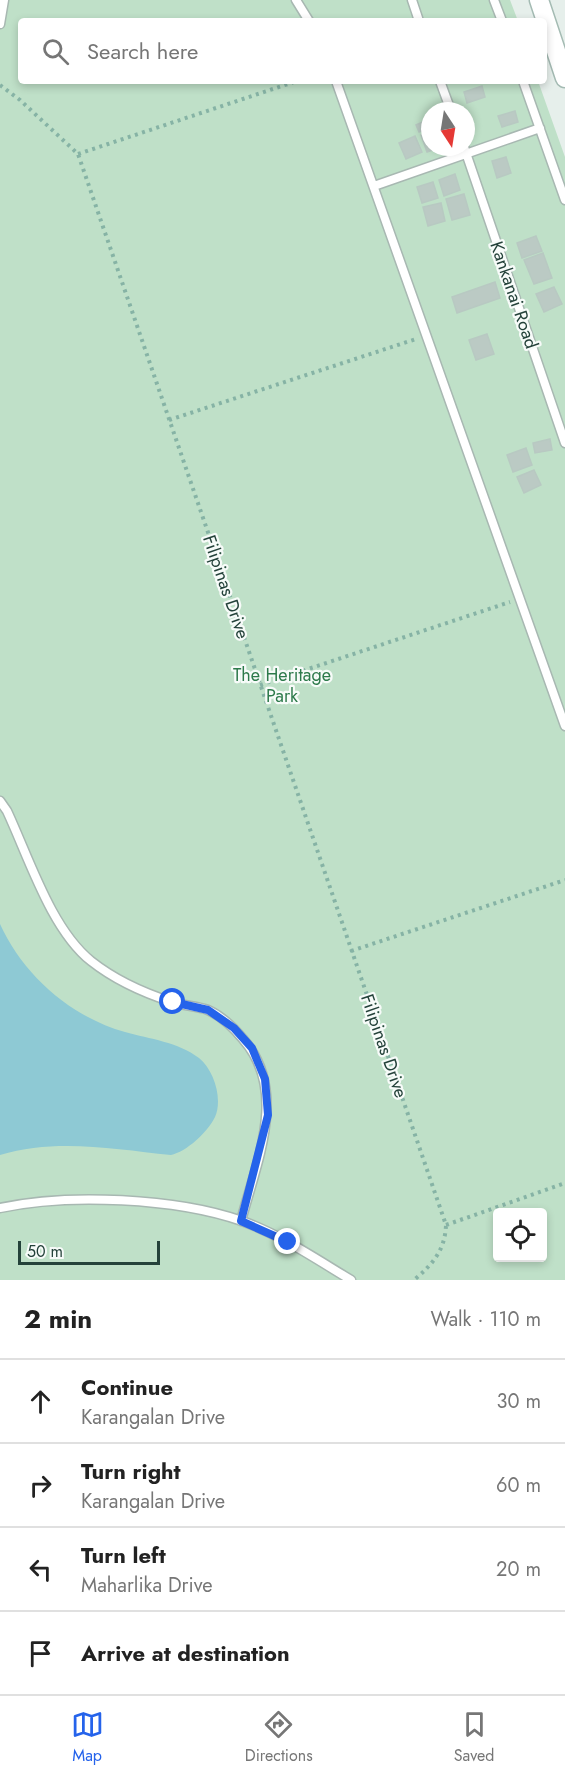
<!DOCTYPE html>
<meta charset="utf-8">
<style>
:root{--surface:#fff;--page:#f2f2f2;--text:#222;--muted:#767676;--line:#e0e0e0;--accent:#2563eb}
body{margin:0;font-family:Jost,sans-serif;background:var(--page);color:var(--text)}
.controls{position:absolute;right:18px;bottom:18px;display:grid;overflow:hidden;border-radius:6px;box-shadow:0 3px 9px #0003}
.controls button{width:54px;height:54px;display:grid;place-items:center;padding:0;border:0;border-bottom:2px solid var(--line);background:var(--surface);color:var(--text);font:30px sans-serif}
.compass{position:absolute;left:421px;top:102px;width:54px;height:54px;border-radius:50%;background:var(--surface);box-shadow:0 3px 9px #0003;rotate:168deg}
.scale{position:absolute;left:18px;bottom:15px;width:142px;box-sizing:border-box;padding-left:6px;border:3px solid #24423a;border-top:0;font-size:16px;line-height:21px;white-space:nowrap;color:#24423a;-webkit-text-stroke:4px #f7fbf9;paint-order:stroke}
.stop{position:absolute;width:18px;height:18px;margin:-14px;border:4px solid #2563eb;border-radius:50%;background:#fff}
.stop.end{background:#2563eb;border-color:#fff;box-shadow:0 2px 6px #0008}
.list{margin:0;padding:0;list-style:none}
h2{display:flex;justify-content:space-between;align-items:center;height:78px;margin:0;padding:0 24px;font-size:26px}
h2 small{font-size:20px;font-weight:400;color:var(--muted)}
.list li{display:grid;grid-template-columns:39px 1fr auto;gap:18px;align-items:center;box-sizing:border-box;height:84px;padding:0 24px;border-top:2px solid var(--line)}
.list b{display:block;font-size:22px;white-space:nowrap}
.list p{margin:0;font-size:20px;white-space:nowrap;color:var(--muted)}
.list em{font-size:20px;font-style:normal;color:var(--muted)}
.icon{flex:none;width:33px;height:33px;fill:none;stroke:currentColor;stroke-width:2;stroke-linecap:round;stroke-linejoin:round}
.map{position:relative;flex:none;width:565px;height:1280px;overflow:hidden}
.search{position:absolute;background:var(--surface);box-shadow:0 3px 9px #0003;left:18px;right:18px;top:18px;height:66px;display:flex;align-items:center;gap:15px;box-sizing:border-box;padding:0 21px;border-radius:6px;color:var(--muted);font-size:22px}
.sheet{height:414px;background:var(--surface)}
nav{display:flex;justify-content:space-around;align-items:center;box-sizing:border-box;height:84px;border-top:2px solid var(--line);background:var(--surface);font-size:16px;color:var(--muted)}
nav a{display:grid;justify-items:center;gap:3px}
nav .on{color:var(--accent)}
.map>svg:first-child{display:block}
.green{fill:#bfe0c8;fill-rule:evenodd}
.water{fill:#8ec9d4}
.building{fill:#bbcac4;stroke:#b8c9c2;stroke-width:1.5}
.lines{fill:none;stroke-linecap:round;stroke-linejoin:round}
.service-casing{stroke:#a8b8b2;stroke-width:11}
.secondary-casing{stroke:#a4bbb3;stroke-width:21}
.path{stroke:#86b3a5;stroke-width:4;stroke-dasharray:3 4.5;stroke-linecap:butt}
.service{stroke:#fff;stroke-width:8}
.secondary{stroke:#fff;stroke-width:18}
.route{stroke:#2563eb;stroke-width:8}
.labels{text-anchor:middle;stroke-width:4.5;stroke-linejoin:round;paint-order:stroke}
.street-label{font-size:18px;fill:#24423a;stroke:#f7fbf9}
.park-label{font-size:18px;fill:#2d7a4b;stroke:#f7fbf9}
</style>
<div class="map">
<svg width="565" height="1280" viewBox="0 0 565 1280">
<rect width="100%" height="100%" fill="#e6efeb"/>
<path class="green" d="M0,0H510L518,21H21V81H538L565,157V1280H0ZM430,111H466V147H430ZM498,1212H542V1258H498Z"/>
<path class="water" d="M0,924C23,975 71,1017 125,1032C150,1039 178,1042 199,1058C214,1070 223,1099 215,1117C208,1132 186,1152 171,1155C114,1149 56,1138 0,1155Z"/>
<path class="building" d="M482,86L485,97L467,103L464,92Z
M515,111L518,122L502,127L498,116Z
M430,119V128L419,132L416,125Z
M430,132V147H441L427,152L421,135Z
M415,136L422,152L406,159L399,143Z
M506,157L511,173L497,178L492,161Z
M455,174L460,190L444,196L439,180Z
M433,182L438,198L422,203L417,187Z
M464,194L470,215L452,220L446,199Z
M441,203L445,221L428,226L423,207Z
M536,236L542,251L522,258L517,243Z
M543,253L552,278L534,284L524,260Z
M495,282L500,298L457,313L452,297Z
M554,287L562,304L544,312L536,294Z
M487,334L494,354L476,360L469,340Z
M550,439L552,450L535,453L533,443Z
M526,448L532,465L513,472L507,455Z
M534,470L541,485L524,493L517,477Z"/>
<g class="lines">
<defs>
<path id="service" d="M296,0L309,21
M412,0L419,21
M494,0L502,21
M0,24L4,0
M336,81L565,726
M440,81L451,111
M523,81L565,200
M464,147L565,443
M374,186L540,128
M0,801L7,811C29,858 51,929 91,961C115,980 144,993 172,1002C184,1006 197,1006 208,1010C221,1016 234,1028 243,1039C289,1091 256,1163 241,1221
M0,1208C68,1193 176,1198 242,1221C281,1235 316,1259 351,1280"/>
<path id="secondary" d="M539,0L565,78"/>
</defs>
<use href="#service" class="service-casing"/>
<use href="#secondary" class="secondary-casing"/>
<path class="path" d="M0,85L20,100L78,154L446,1225C445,1250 433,1264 414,1280
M78,154L297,81
M169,420L416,339
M260,685L510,602
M351,951L565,880
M446,1225L565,1183"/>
<use href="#service" class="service"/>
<use href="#secondary" class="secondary"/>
</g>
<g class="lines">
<path class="route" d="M173,1002L208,1010L234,1028L252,1048L265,1079L268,1115L241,1221L288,1242"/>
</g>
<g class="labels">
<g class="street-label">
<text transform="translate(514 295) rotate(71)" y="6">Kankanai Road</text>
<text transform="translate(226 587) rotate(71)" y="6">Filipinas Drive</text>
<text transform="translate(384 1046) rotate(71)" y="6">Filipinas Drive</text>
</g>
<g class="park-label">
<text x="282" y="681">The Heritage<tspan x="282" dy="21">Park</tspan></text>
</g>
</g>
</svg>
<div class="controls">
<button><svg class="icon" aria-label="locate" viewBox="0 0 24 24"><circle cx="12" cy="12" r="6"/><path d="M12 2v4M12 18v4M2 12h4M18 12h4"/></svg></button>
</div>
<svg class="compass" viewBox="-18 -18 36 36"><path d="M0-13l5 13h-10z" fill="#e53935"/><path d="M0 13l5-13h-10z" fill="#767676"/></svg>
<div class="scale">50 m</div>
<div class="stop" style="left:173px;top:1002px"></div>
<div class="stop end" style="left:288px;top:1242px"></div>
<div class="search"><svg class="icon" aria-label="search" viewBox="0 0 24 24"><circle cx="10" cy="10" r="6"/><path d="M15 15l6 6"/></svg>Search here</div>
</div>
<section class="sheet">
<h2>2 min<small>Walk · 110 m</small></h2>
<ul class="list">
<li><svg class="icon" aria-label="ahead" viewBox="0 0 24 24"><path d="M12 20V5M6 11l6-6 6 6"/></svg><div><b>Continue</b><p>Karangalan Drive</p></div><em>30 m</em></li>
<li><svg class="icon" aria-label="right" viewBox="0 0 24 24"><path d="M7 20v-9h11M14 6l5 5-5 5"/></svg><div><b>Turn right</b><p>Karangalan Drive</p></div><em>60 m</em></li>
<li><svg class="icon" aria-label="left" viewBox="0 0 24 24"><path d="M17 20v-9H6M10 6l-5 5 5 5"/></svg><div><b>Turn left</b><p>Maharlika Drive</p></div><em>20 m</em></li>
<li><svg class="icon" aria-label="arrive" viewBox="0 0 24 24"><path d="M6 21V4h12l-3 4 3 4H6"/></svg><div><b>Arrive at destination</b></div></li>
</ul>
</section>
<nav>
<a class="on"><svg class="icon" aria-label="map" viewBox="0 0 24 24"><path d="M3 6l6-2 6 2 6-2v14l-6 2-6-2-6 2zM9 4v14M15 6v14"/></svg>Map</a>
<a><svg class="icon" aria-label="directions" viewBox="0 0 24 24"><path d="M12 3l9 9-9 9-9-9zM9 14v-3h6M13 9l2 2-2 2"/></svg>Directions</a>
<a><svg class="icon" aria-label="saved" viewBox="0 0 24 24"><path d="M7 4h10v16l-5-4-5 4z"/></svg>Saved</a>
</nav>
